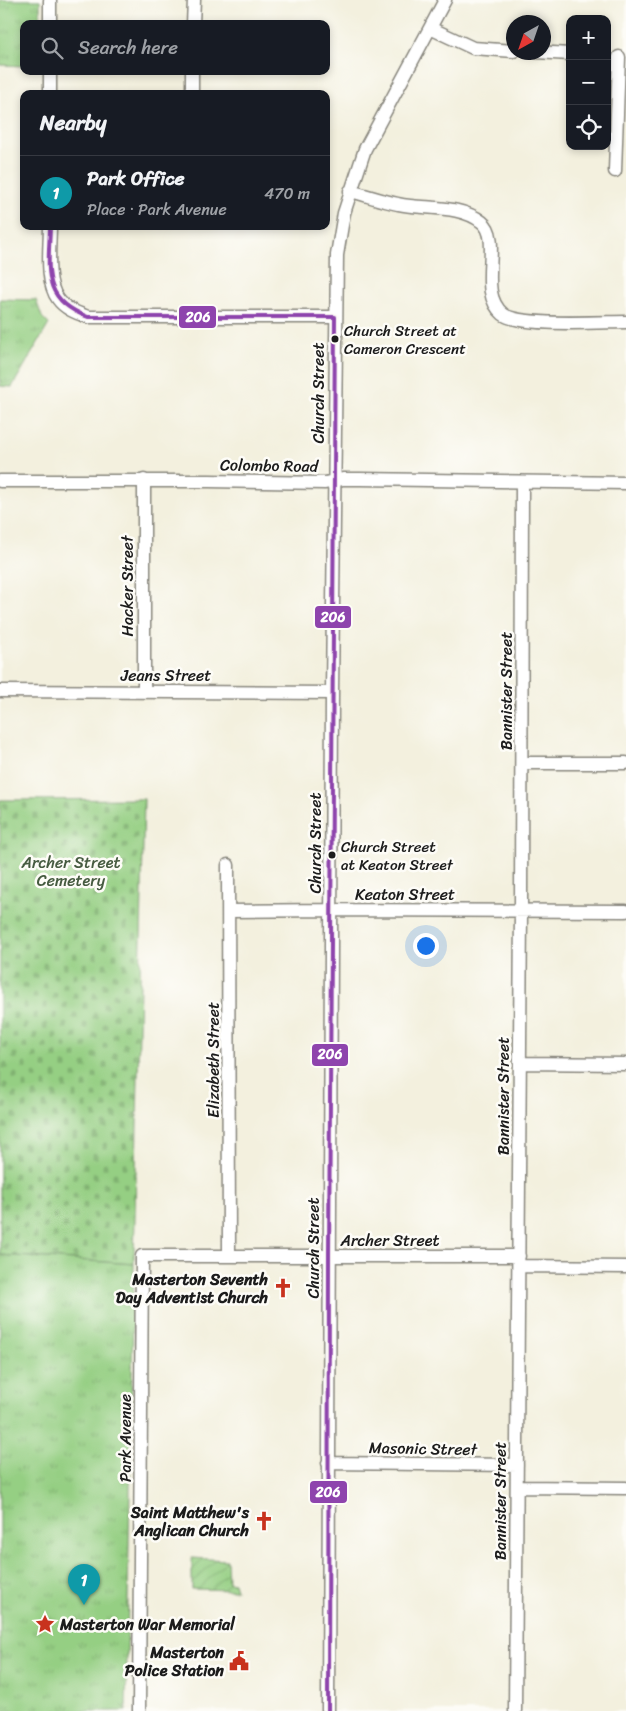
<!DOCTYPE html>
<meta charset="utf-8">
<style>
:root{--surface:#171b24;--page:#20242c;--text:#f1f3f6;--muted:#9ea1a6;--line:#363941;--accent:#ea580c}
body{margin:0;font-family:Sriracha,sans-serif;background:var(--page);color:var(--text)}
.controls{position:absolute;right:15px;top:15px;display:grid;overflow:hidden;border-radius:10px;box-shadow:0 2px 8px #0003}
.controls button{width:45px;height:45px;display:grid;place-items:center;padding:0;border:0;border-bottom:1px solid var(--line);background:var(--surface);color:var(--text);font:25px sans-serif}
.compass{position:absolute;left:506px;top:15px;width:45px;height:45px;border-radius:50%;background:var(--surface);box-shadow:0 2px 8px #0003;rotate:220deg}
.you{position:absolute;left:425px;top:945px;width:18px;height:18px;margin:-12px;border:4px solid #fff;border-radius:50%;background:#1a73e8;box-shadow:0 0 0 8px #1a73e833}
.badge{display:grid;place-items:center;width:32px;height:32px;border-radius:50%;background:var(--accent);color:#fff;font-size:16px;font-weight:700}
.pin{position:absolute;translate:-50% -41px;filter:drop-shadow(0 1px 2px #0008)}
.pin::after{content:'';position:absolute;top:26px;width:18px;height:15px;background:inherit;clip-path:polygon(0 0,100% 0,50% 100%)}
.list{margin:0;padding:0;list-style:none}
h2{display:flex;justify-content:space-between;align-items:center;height:65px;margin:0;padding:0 20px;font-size:21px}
h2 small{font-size:16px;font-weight:400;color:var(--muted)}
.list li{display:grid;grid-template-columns:32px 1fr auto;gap:15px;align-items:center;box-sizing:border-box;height:75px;padding:0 20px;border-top:1px solid var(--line)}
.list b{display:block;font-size:19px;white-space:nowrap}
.list p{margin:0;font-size:16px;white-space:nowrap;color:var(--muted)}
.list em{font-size:16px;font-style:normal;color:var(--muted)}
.icon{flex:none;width:28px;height:28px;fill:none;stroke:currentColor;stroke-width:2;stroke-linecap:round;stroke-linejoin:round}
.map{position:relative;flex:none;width:626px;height:1711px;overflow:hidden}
.search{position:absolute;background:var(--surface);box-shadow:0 2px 8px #0003;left:20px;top:20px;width:310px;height:55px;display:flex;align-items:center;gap:12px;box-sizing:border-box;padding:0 18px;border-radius:10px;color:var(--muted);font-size:19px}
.panel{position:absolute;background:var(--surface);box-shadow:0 2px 8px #0003;left:20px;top:90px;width:310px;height:140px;border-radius:10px}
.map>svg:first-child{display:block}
.cemetery{fill:url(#cemetery-stones);stroke:#587650}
.park{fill:url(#park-tufts);stroke:#587650}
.garden{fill:url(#garden-furrows);stroke:#587650}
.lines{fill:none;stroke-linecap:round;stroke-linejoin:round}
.minor-casing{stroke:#88867d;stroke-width:15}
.minor{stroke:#fff;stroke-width:12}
.bus-1-casing{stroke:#fdfcf7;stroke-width:8}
.bus-1{stroke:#8e44ad;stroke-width:4}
.bus-dot{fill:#1c1c1c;stroke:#fdfcf7;stroke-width:2}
.labels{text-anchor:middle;stroke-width:5;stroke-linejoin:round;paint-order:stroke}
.bus-label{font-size:15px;fill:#1c1c1c;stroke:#fdfcf7;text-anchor:start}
.street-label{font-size:16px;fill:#1c1c1c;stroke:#fdfcf7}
.park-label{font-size:16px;fill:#465b40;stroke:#fdfcf7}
.poi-label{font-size:16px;font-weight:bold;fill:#1c1c1c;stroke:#fdfcf7;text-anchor:end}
.line-badge{stroke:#fdfcf7;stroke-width:2}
.badge-label{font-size:14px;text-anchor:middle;font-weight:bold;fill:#fff}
</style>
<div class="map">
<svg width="626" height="1711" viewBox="0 0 626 1711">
<defs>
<pattern id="cemetery-stones" width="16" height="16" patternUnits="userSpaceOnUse" patternTransform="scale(1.25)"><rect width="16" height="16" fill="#95cf83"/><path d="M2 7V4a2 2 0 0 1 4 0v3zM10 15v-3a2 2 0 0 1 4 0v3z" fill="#80b171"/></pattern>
<pattern id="park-tufts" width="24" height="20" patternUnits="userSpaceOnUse" patternTransform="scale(1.25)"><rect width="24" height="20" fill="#95cf83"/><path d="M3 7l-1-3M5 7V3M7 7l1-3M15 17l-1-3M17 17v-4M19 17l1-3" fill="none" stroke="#80b171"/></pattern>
<pattern id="garden-furrows" width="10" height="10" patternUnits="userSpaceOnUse" patternTransform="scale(1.25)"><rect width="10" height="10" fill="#95cf83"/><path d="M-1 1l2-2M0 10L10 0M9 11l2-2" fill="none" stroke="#80b171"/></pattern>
</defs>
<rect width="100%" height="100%" fill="#fdfcf7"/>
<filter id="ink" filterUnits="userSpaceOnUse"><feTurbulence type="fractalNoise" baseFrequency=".02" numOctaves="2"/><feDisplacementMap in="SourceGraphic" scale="10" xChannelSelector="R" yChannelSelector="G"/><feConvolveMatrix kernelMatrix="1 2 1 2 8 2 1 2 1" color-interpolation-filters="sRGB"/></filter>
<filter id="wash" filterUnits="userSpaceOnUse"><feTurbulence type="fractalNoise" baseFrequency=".0096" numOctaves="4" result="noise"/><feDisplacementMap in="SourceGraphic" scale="20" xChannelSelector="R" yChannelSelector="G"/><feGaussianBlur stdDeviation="1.12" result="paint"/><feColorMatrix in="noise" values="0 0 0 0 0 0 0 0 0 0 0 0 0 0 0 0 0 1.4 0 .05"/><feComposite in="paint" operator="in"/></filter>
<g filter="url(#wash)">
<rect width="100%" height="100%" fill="#f3f0de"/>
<path class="cemetery" d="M144,799L134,1264L0,1255V800Z"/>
<path class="park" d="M0,0H40V24H24V66L0,65Z
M0,299L36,300L42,317L49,324L12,387L0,386Z
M0,1255L134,1264L126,1711H0Z"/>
<path class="garden" d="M192,1558L227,1560L228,1582L234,1583L236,1590L192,1589Z"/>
</g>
<g filter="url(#ink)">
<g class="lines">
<defs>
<path id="minor" d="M50,24V0
M193,24L194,0
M430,28L473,48L514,51
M536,52L570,54
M50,94V71
M192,94V71
M615,171L619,57
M350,191C366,195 382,201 398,204C425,210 459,204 482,222C504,239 475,291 503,314C519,327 601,322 626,322
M50,226C50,247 45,282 58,299C65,309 77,313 88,317H335
M0,481H209L325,483L343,479H360L626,483
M0,691L332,693
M144,691V480
M522,763H626
M228,865L229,1255
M229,911L331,910L626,911
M520,1063L626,1064
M519,1266L626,1267
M328,1463L517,1465
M517,1487L626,1488
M139,1711L142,1256H519
M328,1711L332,693L337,255L344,213L365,149L445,0
M515,1711L521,911L522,482"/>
</defs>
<use href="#minor" class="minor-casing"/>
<use href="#minor" class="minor"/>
<defs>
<path id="bus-1" d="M50,226C49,269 40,299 88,317H335L329,1256L328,1711"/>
</defs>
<use href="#bus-1" class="bus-1-casing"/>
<use href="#bus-1" class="bus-1"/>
</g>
</g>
<defs>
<symbol id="church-bare" viewBox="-9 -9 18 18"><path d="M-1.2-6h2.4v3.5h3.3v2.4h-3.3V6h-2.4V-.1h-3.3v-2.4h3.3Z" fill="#c8321e" stroke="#fdfcf7" stroke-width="2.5" paint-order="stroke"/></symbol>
<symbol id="sight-bare" viewBox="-9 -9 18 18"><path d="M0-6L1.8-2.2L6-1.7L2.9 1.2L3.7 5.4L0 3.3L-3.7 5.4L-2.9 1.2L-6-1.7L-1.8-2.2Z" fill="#c8321e" stroke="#fdfcf7" stroke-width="2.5" paint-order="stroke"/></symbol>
<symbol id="civic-bare" viewBox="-9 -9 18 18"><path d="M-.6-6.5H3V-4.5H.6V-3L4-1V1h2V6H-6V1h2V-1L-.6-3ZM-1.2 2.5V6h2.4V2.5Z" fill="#c8321e" stroke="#fdfcf7" stroke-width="2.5" paint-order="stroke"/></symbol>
</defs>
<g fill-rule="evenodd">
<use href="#church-bare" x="269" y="1274" width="28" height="28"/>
<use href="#church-bare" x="250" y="1507" width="28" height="28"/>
<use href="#sight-bare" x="31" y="1610" width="28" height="28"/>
<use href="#civic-bare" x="225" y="1647" width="28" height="28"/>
</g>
<g class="bus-dot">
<circle cx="335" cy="339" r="4.5"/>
<circle cx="332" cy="855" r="4.5"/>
</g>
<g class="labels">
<g class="bus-label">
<text x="344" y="336">Church Street at<tspan x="344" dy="18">Cameron Crescent</tspan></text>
<text x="341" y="852">Church Street<tspan x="341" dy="18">at Keaton Street</tspan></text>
</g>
<g class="street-label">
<text transform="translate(318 393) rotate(-90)" y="6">Church Street</text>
<text transform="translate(269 465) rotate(1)" y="6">Colombo Road</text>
<text transform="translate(127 586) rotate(-90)" y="6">Hacker Street</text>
<text x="166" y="681">Jeans Street</text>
<text transform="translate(506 691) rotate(-90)" y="6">Bannister Street</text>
<text transform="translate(315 843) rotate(-90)" y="6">Church Street</text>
<text x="405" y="900">Keaton Street</text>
<text transform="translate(213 1060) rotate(-90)" y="6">Elizabeth Street</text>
<text transform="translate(503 1096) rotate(-90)" y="6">Bannister Street</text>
<text x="390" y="1246">Archer Street</text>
<text transform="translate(313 1248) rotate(-90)" y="6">Church Street</text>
<text transform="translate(125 1438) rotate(-90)" y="6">Park Avenue</text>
<text transform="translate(423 1448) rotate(1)" y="6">Masonic Street</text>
<text transform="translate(500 1501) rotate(-90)" y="6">Bannister Street</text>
</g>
<g class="park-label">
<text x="71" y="868">Archer Street<tspan x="71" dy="18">Cemetery</tspan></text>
</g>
<g class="poi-label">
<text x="268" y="1285">Masterton Seventh<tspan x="268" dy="18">Day Adventist Church</tspan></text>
<text x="249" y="1518">Saint Matthew's<tspan x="249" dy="18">Anglican Church</tspan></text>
<text x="60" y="1630" text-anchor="start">Masterton War Memorial</text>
<text x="224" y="1658">Masterton<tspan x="224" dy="18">Police Station</tspan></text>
</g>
</g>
<g class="line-badge">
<rect x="178" y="305" width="39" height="24" rx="5" fill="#8e44ad"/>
<rect x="314" y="605" width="38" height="24" rx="5" fill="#8e44ad"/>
<rect x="311" y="1043" width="38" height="24" rx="5" fill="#8e44ad"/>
<rect x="309" y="1480" width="39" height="24" rx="5" fill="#8e44ad"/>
</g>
<g class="badge-label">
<text x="198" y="322">206</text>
<text x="333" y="622">206</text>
<text x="330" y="1059">206</text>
<text x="328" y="1497">206</text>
</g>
</svg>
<div class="controls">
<button>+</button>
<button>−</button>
<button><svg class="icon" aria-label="locate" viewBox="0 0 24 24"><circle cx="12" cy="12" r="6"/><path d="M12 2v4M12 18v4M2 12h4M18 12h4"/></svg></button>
</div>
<svg class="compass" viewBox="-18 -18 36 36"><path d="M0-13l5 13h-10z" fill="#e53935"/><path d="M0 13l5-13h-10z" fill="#9ea1a6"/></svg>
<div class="you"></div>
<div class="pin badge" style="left:84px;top:1605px;background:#0f9aa8">1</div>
<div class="search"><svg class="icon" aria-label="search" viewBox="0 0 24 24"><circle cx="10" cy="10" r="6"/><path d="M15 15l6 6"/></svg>Search here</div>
<section class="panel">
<h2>Nearby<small></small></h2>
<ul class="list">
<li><span class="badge" style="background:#0f9aa8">1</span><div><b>Park Office</b><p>Place · Park Avenue</p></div><em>470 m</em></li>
</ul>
</section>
</div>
